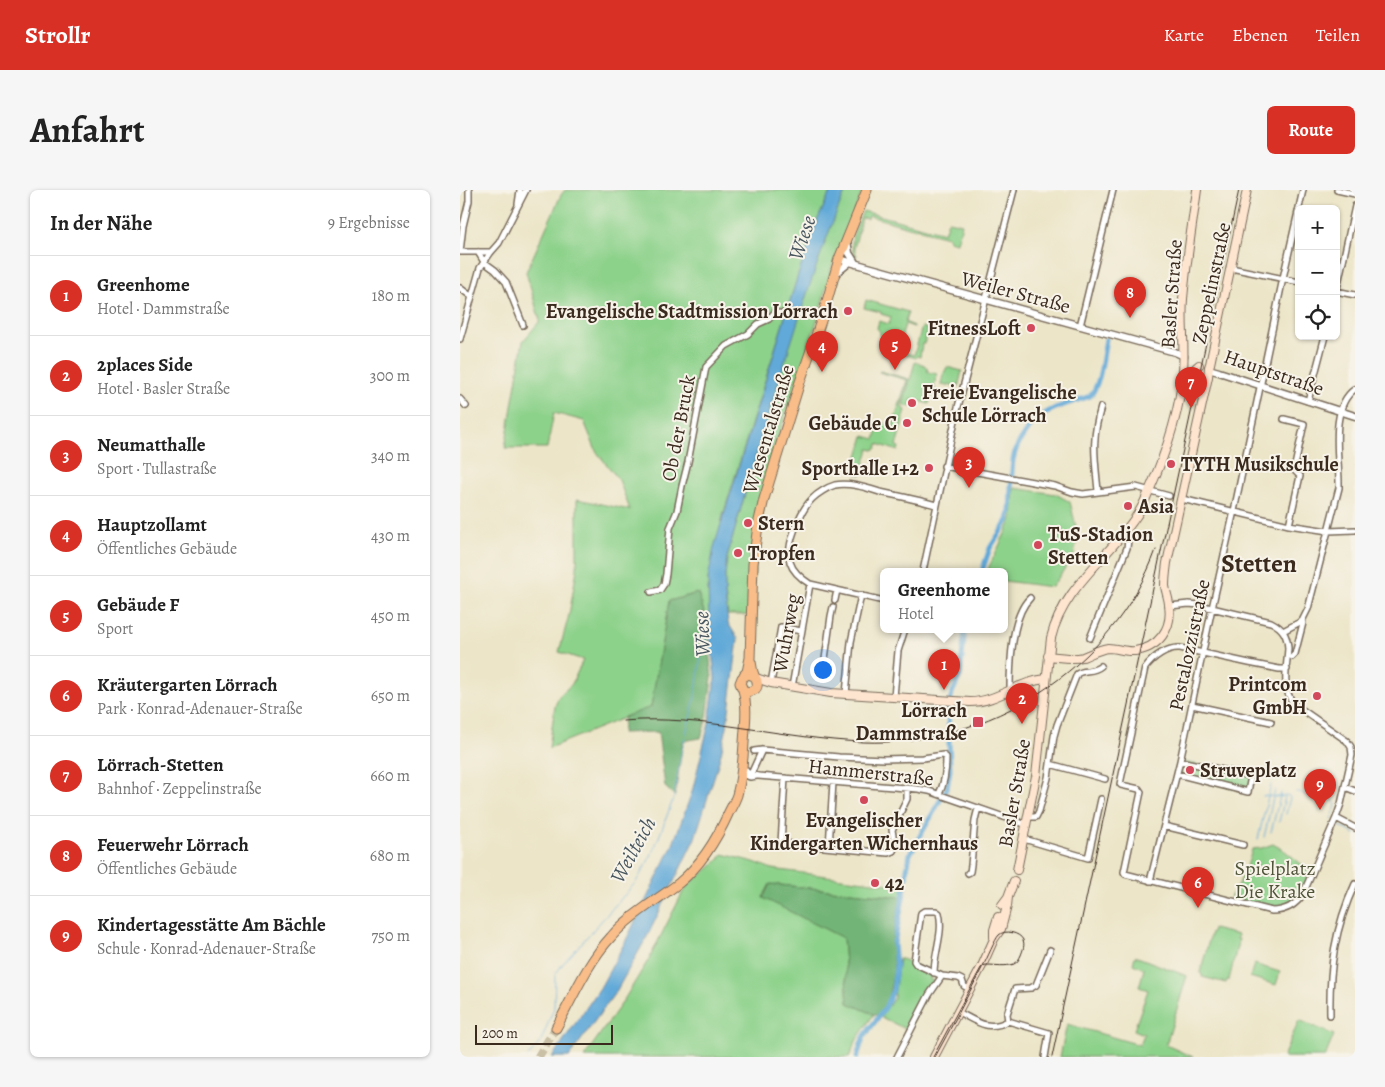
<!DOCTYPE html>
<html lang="de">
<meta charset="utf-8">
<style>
:root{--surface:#fff;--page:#f6f6f6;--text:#222;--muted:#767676;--line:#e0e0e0;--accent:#d93025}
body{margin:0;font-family:Alegreya,serif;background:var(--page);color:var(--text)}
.controls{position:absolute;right:15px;top:15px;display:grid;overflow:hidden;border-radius:8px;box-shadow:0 1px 4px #0004}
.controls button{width:45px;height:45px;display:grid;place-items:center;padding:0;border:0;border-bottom:1px solid var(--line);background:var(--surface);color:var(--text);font:25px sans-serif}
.scale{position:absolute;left:15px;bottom:12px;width:138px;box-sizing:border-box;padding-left:5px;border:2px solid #3b2a1e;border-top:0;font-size:14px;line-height:18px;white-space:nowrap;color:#3b2a1e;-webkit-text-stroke:4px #f7f3e8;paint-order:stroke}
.you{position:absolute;left:362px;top:479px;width:18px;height:18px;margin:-12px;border:4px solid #fff;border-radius:50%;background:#1a73e8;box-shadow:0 0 0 8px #1a73e833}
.badge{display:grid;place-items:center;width:32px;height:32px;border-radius:50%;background:var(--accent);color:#fff;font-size:16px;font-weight:700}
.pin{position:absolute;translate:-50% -41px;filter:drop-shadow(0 1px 2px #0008)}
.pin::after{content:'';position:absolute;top:26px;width:18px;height:15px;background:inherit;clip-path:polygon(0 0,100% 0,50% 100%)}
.popup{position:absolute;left:420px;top:378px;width:128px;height:65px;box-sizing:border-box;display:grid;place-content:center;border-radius:8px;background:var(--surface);filter:drop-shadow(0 1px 4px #0005);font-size:16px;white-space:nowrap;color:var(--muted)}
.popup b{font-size:19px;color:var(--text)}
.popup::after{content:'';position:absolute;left:50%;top:100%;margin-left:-10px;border:10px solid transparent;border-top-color:var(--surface)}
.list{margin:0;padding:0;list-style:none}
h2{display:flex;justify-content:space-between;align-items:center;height:65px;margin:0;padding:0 20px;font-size:21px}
h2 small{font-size:16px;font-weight:400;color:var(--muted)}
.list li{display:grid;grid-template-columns:32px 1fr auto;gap:15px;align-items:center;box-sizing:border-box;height:80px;padding:0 20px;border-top:1px solid var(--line)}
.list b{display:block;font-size:19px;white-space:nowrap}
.list p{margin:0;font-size:16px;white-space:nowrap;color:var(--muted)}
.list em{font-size:16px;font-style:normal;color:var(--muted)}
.icon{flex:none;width:28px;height:28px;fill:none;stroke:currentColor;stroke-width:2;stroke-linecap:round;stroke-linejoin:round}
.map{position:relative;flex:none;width:895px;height:867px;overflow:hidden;border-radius:8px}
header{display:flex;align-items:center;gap:30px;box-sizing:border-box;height:70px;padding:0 25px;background:var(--accent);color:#fff}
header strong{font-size:24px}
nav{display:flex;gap:28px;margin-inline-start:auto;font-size:18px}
.intro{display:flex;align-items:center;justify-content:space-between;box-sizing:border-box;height:120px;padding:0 30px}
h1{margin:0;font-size:35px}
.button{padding:12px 22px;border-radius:8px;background:var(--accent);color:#fff;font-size:18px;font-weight:700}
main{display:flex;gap:30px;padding:0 30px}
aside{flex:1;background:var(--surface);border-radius:8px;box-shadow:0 1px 4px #0004}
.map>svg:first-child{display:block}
.green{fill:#8dd28b;stroke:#647e54}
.forest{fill:#72b477;stroke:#566f4a}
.water{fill:#61a9d8;stroke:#4e6a7b}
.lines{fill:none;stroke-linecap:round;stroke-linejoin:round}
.stream{stroke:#61a9d8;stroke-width:1}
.canal{stroke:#61a9d8;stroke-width:5}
.primary-tunnel{stroke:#c9c0a6;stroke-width:9;stroke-dasharray:9 4.5;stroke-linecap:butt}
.minor-casing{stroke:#796b5a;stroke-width:8}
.tertiary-casing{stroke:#796b5a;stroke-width:9}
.secondary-casing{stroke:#796b5a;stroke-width:10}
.primary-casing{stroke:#796b5a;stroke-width:11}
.minor{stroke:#fff;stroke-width:5}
.tertiary{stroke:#fff;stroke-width:6}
.secondary{stroke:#fde5d0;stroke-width:8}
.primary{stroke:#f9bd89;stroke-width:9}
.tram{stroke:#3b2a1e;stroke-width:1}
.rail{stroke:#3b2a1e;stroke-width:1}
.poi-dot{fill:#d1495b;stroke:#f7f3e8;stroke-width:2}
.labels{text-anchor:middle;stroke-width:4;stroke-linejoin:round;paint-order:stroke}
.street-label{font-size:20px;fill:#3b2a1e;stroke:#f7f3e8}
.poi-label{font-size:20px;font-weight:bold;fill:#3b2a1e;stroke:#f7f3e8;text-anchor:start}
.park-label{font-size:20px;fill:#505439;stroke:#f7f3e8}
.water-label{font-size:21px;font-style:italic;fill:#48565f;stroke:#f7f3e8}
.district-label{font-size:25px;font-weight:bold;fill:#3b2a1e;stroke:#f7f3e8}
</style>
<header>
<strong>Strollr</strong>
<nav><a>Karte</a><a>Ebenen</a><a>Teilen</a></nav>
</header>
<div class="intro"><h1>Anfahrt</h1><a class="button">Route</a></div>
<main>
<aside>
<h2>In der Nähe<small>9 Ergebnisse</small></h2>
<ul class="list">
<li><span class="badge">1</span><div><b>Greenhome</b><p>Hotel · Dammstraße</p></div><em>180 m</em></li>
<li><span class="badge">2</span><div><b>2places Side</b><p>Hotel · Basler Straße</p></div><em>300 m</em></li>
<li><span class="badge">3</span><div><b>Neumatthalle</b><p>Sport · Tullastraße</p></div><em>340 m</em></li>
<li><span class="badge">4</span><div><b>Hauptzollamt</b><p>Öffentliches Gebäude</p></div><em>430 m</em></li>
<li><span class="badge">5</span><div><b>Gebäude F</b><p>Sport</p></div><em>450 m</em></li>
<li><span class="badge">6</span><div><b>Kräutergarten Lörrach</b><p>Park · Konrad-Adenauer-Straße</p></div><em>650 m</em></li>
<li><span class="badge">7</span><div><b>Lörrach-Stetten</b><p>Bahnhof · Zeppelinstraße</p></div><em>660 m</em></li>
<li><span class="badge">8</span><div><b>Feuerwehr Lörrach</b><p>Öffentliches Gebäude</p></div><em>680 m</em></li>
<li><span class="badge">9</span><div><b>Kindertagesstätte Am Bächle</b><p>Schule · Konrad-Adenauer-Straße</p></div><em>750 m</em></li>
</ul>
</aside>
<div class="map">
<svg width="895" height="867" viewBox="0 0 895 867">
<rect width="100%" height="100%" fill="#f7f3e8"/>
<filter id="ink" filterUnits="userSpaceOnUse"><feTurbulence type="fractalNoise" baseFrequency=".02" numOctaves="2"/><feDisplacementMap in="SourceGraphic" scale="10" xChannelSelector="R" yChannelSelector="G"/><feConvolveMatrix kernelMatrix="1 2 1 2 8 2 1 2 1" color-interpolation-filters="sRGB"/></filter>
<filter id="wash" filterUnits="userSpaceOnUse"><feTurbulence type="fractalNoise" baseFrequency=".0096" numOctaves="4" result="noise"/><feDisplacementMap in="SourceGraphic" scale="20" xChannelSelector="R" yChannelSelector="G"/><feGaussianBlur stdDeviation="1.12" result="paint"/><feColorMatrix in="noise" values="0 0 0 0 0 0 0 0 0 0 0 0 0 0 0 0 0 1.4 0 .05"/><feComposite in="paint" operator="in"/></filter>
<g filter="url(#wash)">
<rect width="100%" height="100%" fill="#ece5c8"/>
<path class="green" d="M105,0H371L358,29L338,85L263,325L248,389L249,425H245L238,403L209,411L191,517L89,558L95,516L99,506L112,494L123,470L99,462L109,425L117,379V309L170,320L159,290L136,261L124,231L94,223L87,258H45L63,151L80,131L66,82L101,5Z
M386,0H403L372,76L357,131L309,273L289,425H268C266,411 264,397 265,383C266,368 271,354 275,339C283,311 291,283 299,255C324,169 350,82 386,0Z
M403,21L484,43L488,31L502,34L497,53L489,51L488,47L460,40V38L457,37L456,39L409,26L408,29L402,28L394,58L397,66L395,67C387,51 397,36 403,21Z
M406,110L448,122L445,132L454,136V137L445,134L438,161L454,165L462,137L468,139L464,154H462L460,167L457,166L456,168L431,161V159L425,154L420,153V142L417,138L419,131L429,134L431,127L421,124V122L404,118Z
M455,172C462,174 467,174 468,182L477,184L474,196L475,197L474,202H472L469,214L452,209L450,217L443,215Z
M487,177L502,181L498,198L489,194L488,196L481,195L483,185Z
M420,181L449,189L441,216L443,217V219L446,220L436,256L439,257L438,261L418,254L417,258L413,260L409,259L401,285L393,283L404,246L415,249L420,232L433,235L447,190L419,182Z
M554,298L596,304L610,312L618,345L614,365L592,397L544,391V381H527L552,329Z
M720,571L791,586L788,602L717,584Z
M813,654L825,661L850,681C842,700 837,719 812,718L771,708V706C781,691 788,677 792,659L802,658Z
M263,664L294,672L312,679L443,696L441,707L310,694L303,707L383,748L388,813L414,824L397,849L389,867H124L162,813L189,769L224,700C235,686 253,679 263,664Z
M753,739L778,745L777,749H779L769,790H767L766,793L742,787V784L740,783L751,743H752Z
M675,766L727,786L706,855L733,867H600L607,834L680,855L684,844L674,840L688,800L679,797L684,779L673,774Z
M439,769H442L472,783L470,790L474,791L466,803L447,840L421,827L434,808Z
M794,774L820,782L816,795L790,787Z
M839,830L874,845L865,867H823Z"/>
<path class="forest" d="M238,403L245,425L252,488L247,527L241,548L223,551L215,606L205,597L198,542L162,543L164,527L191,517L209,411Z
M310,694L441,707L432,753L434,781L428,809L418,826L388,813L383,748L303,708Z"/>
<path class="water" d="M371,0H386C365,49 348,99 332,150C308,222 287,295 267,368L265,385V404L268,433L278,449L267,537L260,568L235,648L188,745L157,800L109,867H92L140,798L165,752L212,657L232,602L249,533L255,488L252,462H250L249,457H243L244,456L251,455L249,438L248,389L254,357L338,85L358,29Z"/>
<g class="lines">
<path class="stream" d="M813,589L816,581
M891,597L895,598
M836,602H840L850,608L857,607L870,608L874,606L878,594
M803,606L820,607L828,605L830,608L826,624
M871,630L876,615L873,610
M819,632L825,607
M880,636L895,644
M811,642L821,603
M804,647L815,600
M798,649L811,595
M68,867L81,851L94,818L95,785L101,776L176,692L191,666L199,647L214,607L221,564L235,507L242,460L249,438"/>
<path class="canal" d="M522,381L530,358L548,330L550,321C551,305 551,287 553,270C556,253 570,232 586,223C599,215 615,212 630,206C641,195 643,165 646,149
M397,867L403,848L425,818L433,800L436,777L434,754L445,697L447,679L450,664L487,598L490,580L488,522L492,503L500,486L505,439"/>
</g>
</g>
<g filter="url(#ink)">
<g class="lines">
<path class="primary-tunnel" d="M78,867L96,838"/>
<defs>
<path id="minor" d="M877,0L895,4
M58,14L60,0
M0,62L3,36L9,11V0
M0,62H31
M18,62L24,72L35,80L46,92L63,135
M771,78L839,92
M0,98L12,107
M876,101L895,105
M876,103L895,16
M620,136L653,0
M0,149L20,78L31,62L39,53L66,0
M0,209L6,216
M848,211L865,146
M824,229L844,234L834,280L840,286L829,335
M484,276L595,296L612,302L623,304L676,297L709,306
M638,301C635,268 631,250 641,217
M722,309L829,335L868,341L895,340
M463,381L497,221L554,0
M191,402L200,400L204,394L206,384L210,338L217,321L222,296L228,272L246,177L266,156L288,144L298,134L309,129L314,123L363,125
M375,410L377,400
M424,411L350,394C342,389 333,382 330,372C326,355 340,321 352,309C358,303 368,297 375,295C389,292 407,298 420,302C439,306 458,310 476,315
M710,416L729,414L739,415L811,432C823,438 827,445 828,458C827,477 821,499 834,514L887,551L891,557L892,565L881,614L876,628L843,704C836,715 826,721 812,721L665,684L664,682L681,602L679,599L661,595L660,594L685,478C693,467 707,457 720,458L789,473L819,479H827
M823,441L842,431
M630,448L667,358L668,350L665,342
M832,467L835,464L843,433L842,431L848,419L879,298C880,270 868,218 895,199
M365,469L371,426L373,417
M311,493L321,437L341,441
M332,497L350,394
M550,500C550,474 551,426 570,408
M386,504L391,452L401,405
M434,507L438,461L445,439
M732,515L811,532
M294,561L302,560L379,567L424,569L463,568L483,565L486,567C486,580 485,593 479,604
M590,574L645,589
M283,577L287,582L298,586L458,599L469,601L567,635
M281,584L290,587L297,586
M291,584L302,560
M717,584L788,602L791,586L720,571
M325,588L321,653L428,663L433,661L435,657L432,640L447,609V598
M885,597L895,601
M568,627H576L579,621L588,588L594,546L597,535L617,484C624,479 633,483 641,476
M876,628L895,638
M704,636L783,655
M564,649L628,668L641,609
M369,657L373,592
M508,683L510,682L511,675L515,630L518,618
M690,691L720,571L752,418L774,321L823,88L843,0
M474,783C474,763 484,742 479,723L476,721H464L461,723L454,771L456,774L482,786L498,788L502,790L504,796L510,799
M498,822C516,831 528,842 548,831
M870,825C869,778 875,737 895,694
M548,831L547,824L555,799L571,798L576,795L590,760
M548,831L589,843L585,867
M437,867L469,805L482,786"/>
<path id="tertiary" d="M387,50L389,63L396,74
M379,69L715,162L724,166
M374,85L390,72
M749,177L752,180L759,182L895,226"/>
<path id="secondary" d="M721,198C727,191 731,181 739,175
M588,466C600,467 612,470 623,467C631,464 639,459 648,458C657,458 666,462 675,461C698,458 713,439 709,415C709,409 706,403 705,396C705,388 706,381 707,373L748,187L749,177L750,174L787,0
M296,488L311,493L371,503L510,512C537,512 559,491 586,489
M557,680L576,586L591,448C603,398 647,369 675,328C681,320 685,311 689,301C706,263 720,223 723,181C725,157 721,133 723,109C726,73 732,36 737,0
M542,715L548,707L554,691
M534,747V740L538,727
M474,867L522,776L534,749L541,739L547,716L548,707"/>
<path id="primary" d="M291,472C292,476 292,481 294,485C295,489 297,488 297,492C299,501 289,503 283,500L280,493L282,488L288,484L294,486
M284,485L287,482L290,468L293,374L298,335L304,309L339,195L363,125L379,69L407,0
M96,838C113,807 127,773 151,747C170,725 196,711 219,693C242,674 257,649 269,622C272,616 275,611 277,605C282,587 283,571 284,553C285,535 288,517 283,500"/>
</defs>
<use href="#minor" class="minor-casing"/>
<use href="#tertiary" class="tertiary-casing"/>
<use href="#secondary" class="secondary-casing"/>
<use href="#primary" class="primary-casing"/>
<use href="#minor" class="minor"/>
<use href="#tertiary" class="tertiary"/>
<use href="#secondary" class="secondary"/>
<use href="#primary" class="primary"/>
<path class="tram" d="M473,867L521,778C523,776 524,775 527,775C535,775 546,777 554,774C558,772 559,769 561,765C563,760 565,755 563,750C560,743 545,739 539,745C535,749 527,769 523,776L521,780C506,809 491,838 475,867"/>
<path class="rail" d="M163,531C243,524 323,549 403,552C528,557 653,478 696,360
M592,867L779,0"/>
</g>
</g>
<g class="poi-dot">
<circle cx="388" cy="121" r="5"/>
<circle cx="571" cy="138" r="5"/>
<circle cx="452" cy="213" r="5"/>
<circle cx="447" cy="233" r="5"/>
<circle cx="711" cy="274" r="5"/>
<circle cx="469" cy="278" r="5"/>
<circle cx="668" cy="316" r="5"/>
<circle cx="288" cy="333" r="5"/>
<circle cx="578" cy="355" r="5"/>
<circle cx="278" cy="363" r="5"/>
<circle cx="857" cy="506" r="5"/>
<rect x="512" y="526" width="12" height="12" rx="2.5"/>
<circle cx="730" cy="580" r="5"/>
<circle cx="404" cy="610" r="5"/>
<circle cx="415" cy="693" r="5"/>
</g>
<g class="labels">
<g class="street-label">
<text transform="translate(751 93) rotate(-78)" y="7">Zeppelinstraße</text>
<text transform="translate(556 102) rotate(15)" y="7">Weiler Straße</text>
<text transform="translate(711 104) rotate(-86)" y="7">Basler Straße</text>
<text transform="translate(814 182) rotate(19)" y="7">Hauptstraße</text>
<text transform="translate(218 238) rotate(-79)" y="7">Ob der Bruck</text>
<text transform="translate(308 239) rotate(-73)" y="7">Wiesentalstraße</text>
<text transform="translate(326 443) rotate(-80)" y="7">Wuhrweg</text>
<text transform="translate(729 455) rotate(-78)" y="7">Pestalozzistraße</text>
<text transform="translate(411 582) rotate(6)" y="7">Hammerstraße</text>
<text transform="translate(554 603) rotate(-80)" y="7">Basler Straße</text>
</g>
<g class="poi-label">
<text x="378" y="128" text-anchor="end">Evangelische Stadtmission Lörrach</text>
<text x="561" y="145" text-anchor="end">FitnessLoft</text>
<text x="462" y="209">Freie Evangelische<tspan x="462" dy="23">Schule Lörrach</tspan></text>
<text x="437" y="240" text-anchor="end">Gebäude C</text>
<text x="721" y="281">TYTH Musikschule</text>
<text x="459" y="285" text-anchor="end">Sporthalle 1+2</text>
<text x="678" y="323">Asia</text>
<text x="298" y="340">Stern</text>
<text x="588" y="351">TuS-Stadion<tspan x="588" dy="23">Stetten</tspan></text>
<text x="288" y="370">Tropfen</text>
<text x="847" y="501" text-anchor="end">Printcom<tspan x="847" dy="23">GmbH</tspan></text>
<text x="507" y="527" text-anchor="end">Lörrach<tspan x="507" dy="23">Dammstraße</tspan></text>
<text x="740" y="587">Struveplatz</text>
<text x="404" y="637" text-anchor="middle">Evangelischer<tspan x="404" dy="23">Kindergarten Wichernhaus</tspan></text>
<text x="425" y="700">42</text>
</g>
<g class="park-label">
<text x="815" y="685">Spielplatz<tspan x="815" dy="23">Die Krake</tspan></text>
</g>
<g class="water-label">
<text transform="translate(342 48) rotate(-71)" y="7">Wiese</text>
<text transform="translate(242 444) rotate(-92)" y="7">Wiese</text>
<text transform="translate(173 660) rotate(-61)" y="7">Weilteich</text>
</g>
<g class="district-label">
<text x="799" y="382">Stetten</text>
</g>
</g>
</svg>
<div class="controls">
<button>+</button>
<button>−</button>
<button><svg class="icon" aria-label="locate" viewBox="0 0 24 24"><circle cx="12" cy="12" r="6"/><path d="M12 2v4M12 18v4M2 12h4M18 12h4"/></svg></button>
</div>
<div class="scale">200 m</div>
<div class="you"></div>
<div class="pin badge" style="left:484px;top:500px">1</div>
<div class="popup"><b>Greenhome</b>Hotel</div>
<div class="pin badge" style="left:562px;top:534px">2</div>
<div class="pin badge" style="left:509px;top:298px">3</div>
<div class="pin badge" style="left:362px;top:182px">4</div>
<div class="pin badge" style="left:435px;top:180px">5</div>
<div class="pin badge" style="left:738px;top:718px">6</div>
<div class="pin badge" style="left:731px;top:218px">7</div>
<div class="pin badge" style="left:670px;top:128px">8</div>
<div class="pin badge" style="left:860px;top:620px">9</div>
</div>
</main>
